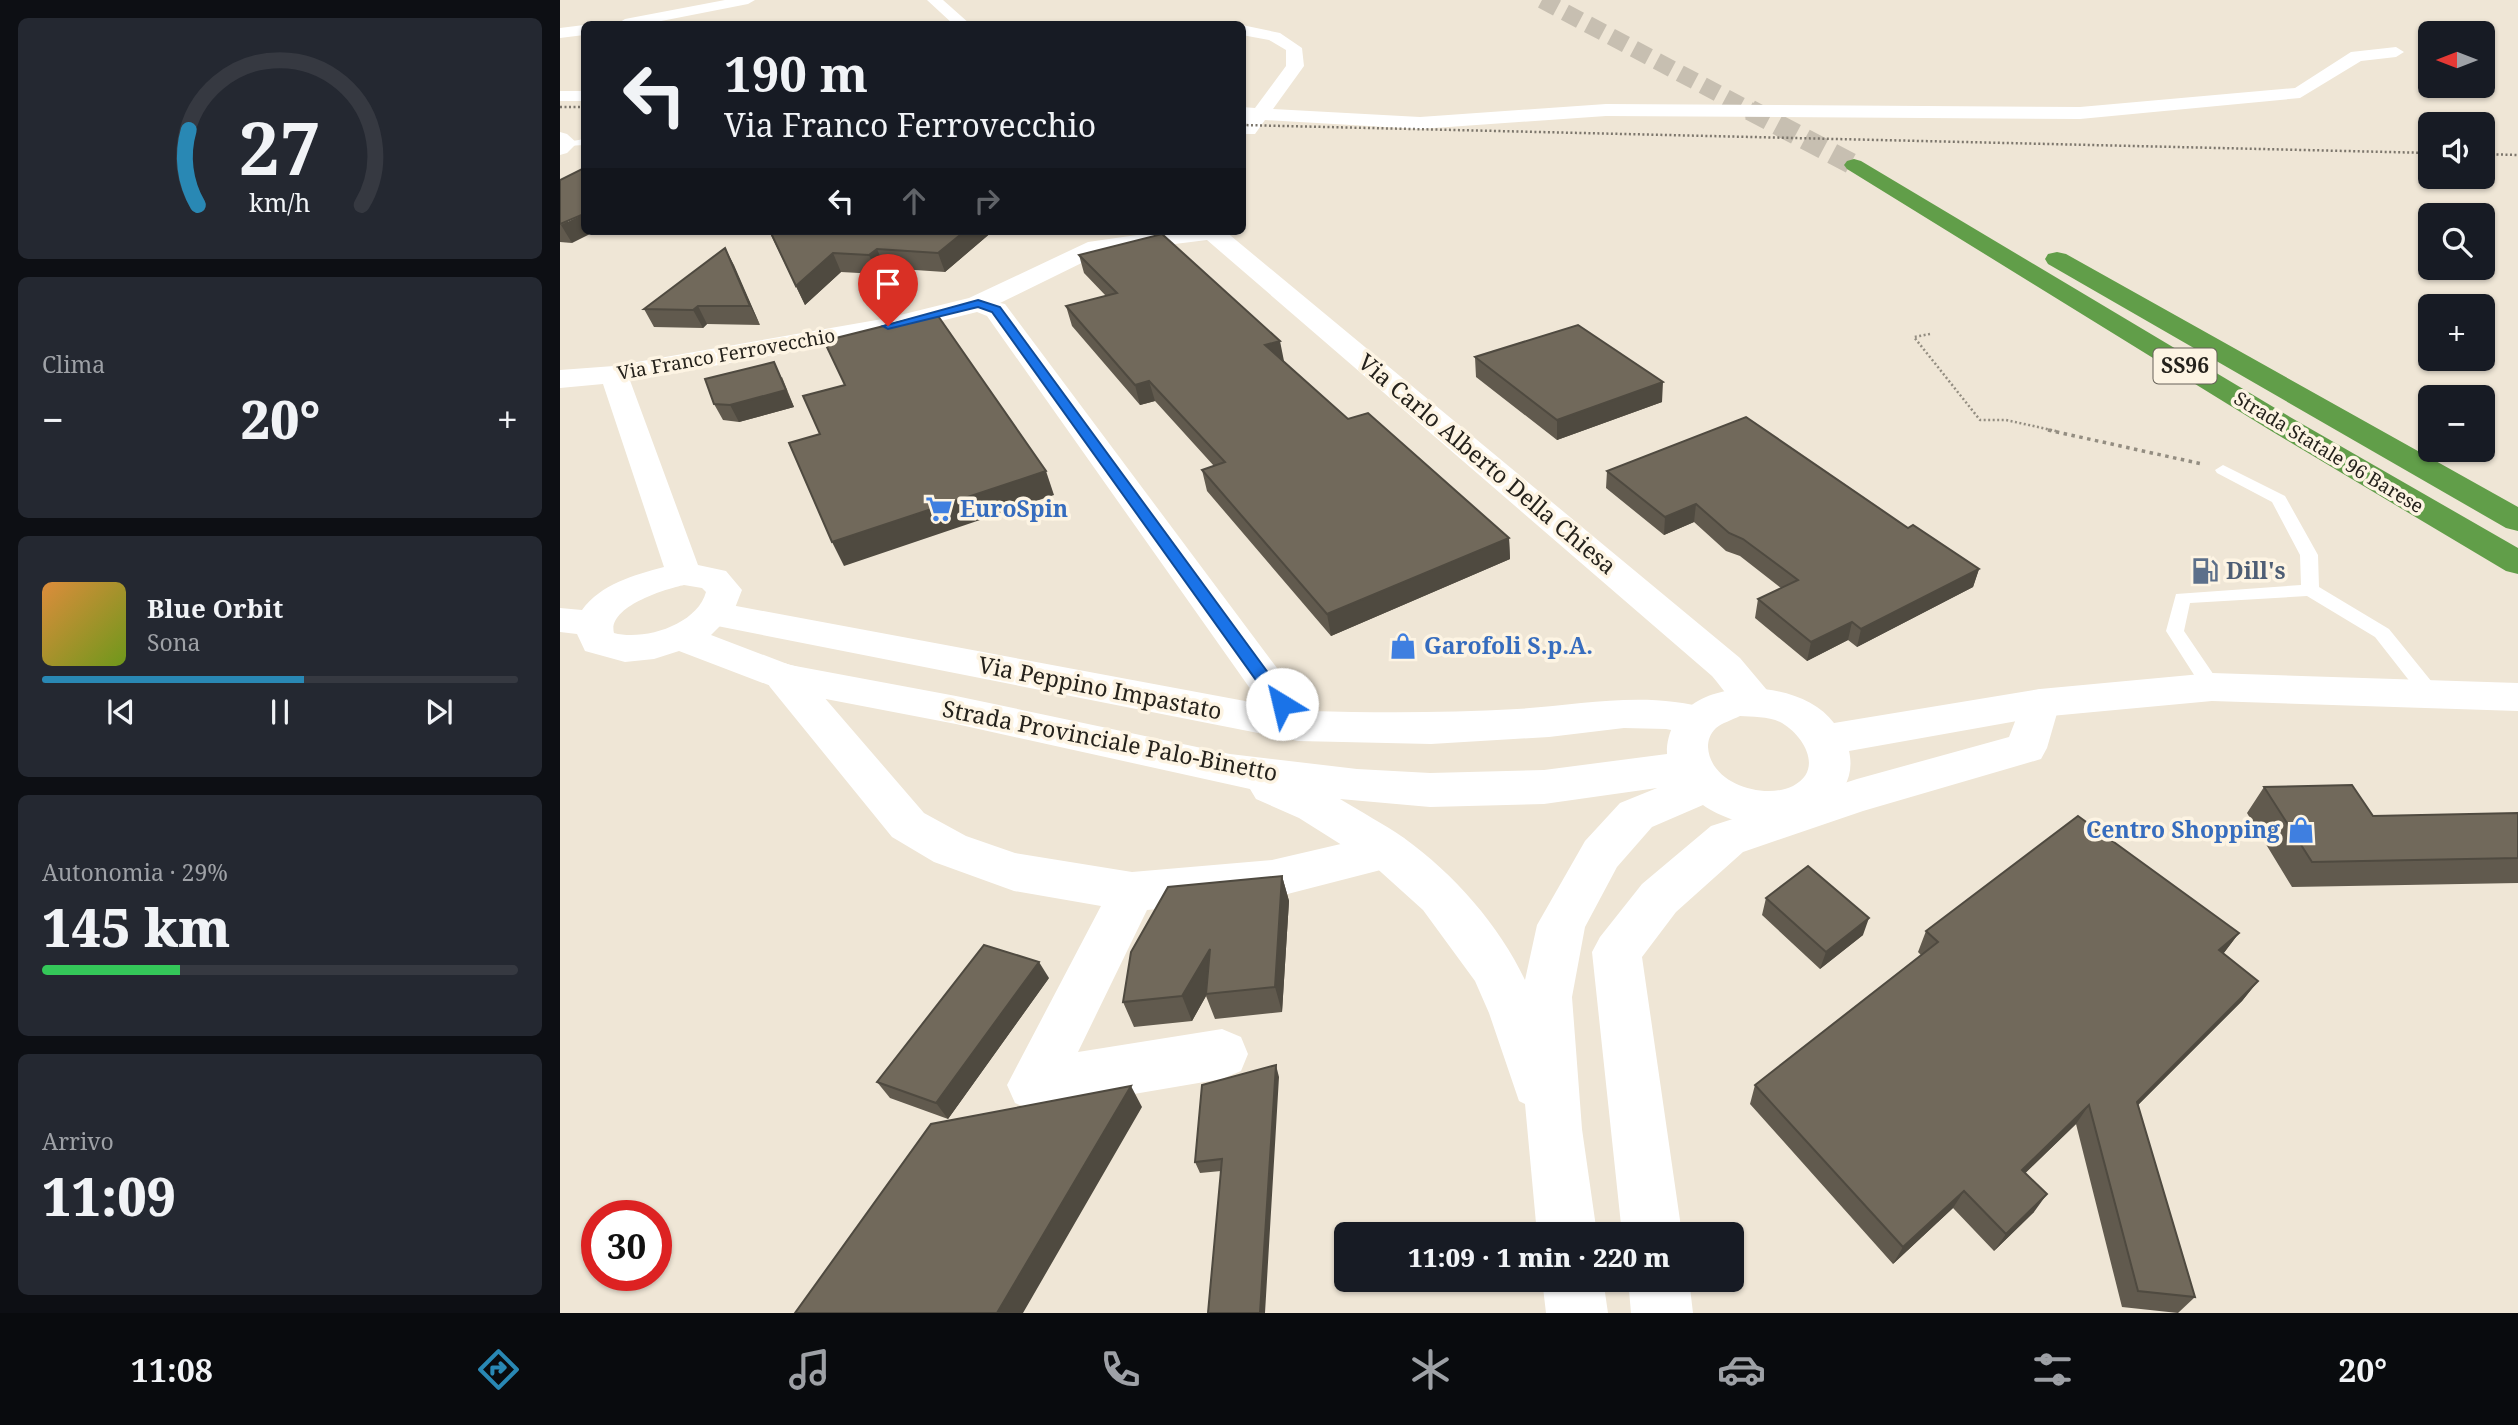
<!DOCTYPE html>
<html lang="it">
<meta charset="utf-8">
<style>
:root{--surface:#171b24;--page:#242831;--text:#f1f3f6;--muted:#9ea1a6;--line:#363941;--accent:#2988b4}
body{margin:0;font-family:"Noto Serif",serif;background:var(--page);color:var(--text);height:100vh;display:flex;flex-direction:column;font-size:26px;white-space:nowrap}
*{box-sizing:border-box;margin:0}
p{font-size:23px;color:var(--muted)}
.icon{flex:none;width:38px;height:38px;fill:none;stroke:currentColor;stroke-width:2;stroke-linecap:round;stroke-linejoin:round}
.map{position:relative;flex:1;overflow:hidden}
.panel{display:flex;flex-direction:column;gap:18px;padding:18px;background:#0d0f14;width:560px}
.panel>*{flex:none}
.banner{position:absolute;left:21px;top:21px;width:665px;height:214px;border-radius:10px;box-shadow:0 2px 5px #0004;background:#171b24;color:var(--text);overflow:hidden}
.needle{width:46px;rotate:270deg}
.controls{position:absolute;left:1858px;top:21px;display:grid;gap:14px}
.controls a{display:grid;place-items:center;width:77px;height:77px;border-radius:10px;background:var(--surface);box-shadow:0 2px 5px #0004;font-size:35px}
.speed{position:absolute;left:21px;top:1200px;display:flex;gap:14px;font-size:35px;font-weight:700;text-align:center}
.speed>*{display:grid;place-content:center;width:91px;height:91px;border-radius:50%;background:var(--surface);box-shadow:0 2px 5px #0004;line-height:1}
.speed .limit{border:10px solid #d22;background:#fff;color:#111}
.pin{position:absolute;display:grid;place-items:center;width:60px;height:60px;color:#fff;margin:-72px -30px;border-radius:50% 50% 50% 0;rotate:-45deg;box-shadow:0 0 7px #0007}
.pin .icon{rotate:45deg}
.me{position:absolute;width:77px;margin:-38px;rotate:324deg;stroke-linejoin:round;filter:drop-shadow(0 0 5px #0008)}
.turn{display:flex;align-items:center;gap:24px;height:147px;padding:0 28px;font-size:32px}
.turn .icon{width:91px;height:91px;stroke-width:2.5}
.turn b{display:block;font-size:49px;line-height:60px}
.lanes{display:flex;align-items:center;height:66px;padding:0 28px;background:#0003;justify-content:center;gap:35px;direction:ltr}
.lanes .off{opacity:.35}
.big{font-size:52px;font-weight:800;line-height:1.1}
.panel .card{flex:1;display:flex;flex-direction:column;justify-content:center;gap:10px;min-width:0;padding:0 24px;border-radius:10px;background:var(--page)}
.panel .dial{align-items:center;gap:0}
.dial svg{height:182px;overflow:visible;fill:none;stroke:var(--line);stroke-width:7;stroke-linecap:round;text-anchor:middle}
.dial text{fill:var(--text);stroke:none}
.song{display:flex;align-items:center;gap:21px}
.cover{width:84px;height:84px;border-radius:10px;background:linear-gradient(135deg,hsl(30 70% 55%),hsl(80 70% 35%))}
.played{height:7px;border-radius:4px;background:linear-gradient(90deg,var(--accent) 55%,var(--line) 55%)}
.keys{display:flex;justify-content:space-around;direction:ltr}
.heat{display:flex;justify-content:space-between;align-items:center;font-size:38px;direction:ltr}
.charge{height:10px;border-radius:5px;background:linear-gradient(90deg,#34c759 29%,var(--line) 0)}
.trip{position:absolute;left:774px;top:1222px;width:410px;height:70px;border-radius:10px;background:var(--surface);box-shadow:0 2px 5px #0004;font-weight:800;line-height:70px;text-align:center}
.dock{display:flex;height:112px;justify-content:space-around;align-items:center;background:#090b0e;color:var(--muted)}
.dock .icon{width:49px;height:49px}
.dock .on{color:var(--accent)}
.dock b{font-size:32px;color:var(--text)}
main{display:flex;flex:1;min-height:0}
.map>svg:first-child{display:block}
.lines{fill:none;stroke-linecap:round;stroke-linejoin:round}
.highway-tunnel-far1{stroke:#c7bfb1;stroke-width:17;stroke-dasharray:17 9;stroke-linecap:butt}
.highway-tunnel{stroke:#c7bfb1;stroke-width:21;stroke-dasharray:21 10;stroke-linecap:butt}
.path-far1{stroke:#938d81;stroke-width:2.5;stroke-dasharray:2 2.5;stroke-linecap:butt}
.path{stroke:#938d81;stroke-width:3.5;stroke-dasharray:3.5 4.5;stroke-linecap:butt}
.lane{fill:#fff;fill-rule:evenodd}
.street{fill:#fff;fill-rule:evenodd}
.secondary{fill:#fff;fill-rule:evenodd}
.highway{fill:#619e49;fill-rule:evenodd}
.rail{stroke:#7c766c;stroke-width:2.5;stroke-dasharray:2 2.5;stroke-linecap:butt}
.wall{fill:#615a4e}
.shaded-wall{fill:#4f4a40}
.building{fill:#71695b;stroke:#4f4a40;stroke-width:2}
.route{fill:#1a73e8;stroke:#114b97;stroke-width:2}
.labels{text-anchor:middle;stroke-width:7;stroke-linejoin:round;paint-order:stroke}
.far-street-label{font-size:19px;fill:#25221c;stroke:#fdf4e3}
.shield{fill:#fdf4e3;stroke:#666158;stroke-width:2}
.shield-label{font-size:21px;font-weight:bold;fill:#25221c}
.street-label{font-size:23px;fill:#25221c;stroke:#fdf4e3}
.shop-label{font-size:23px;font-weight:bold;fill:#366cbe;stroke:#fdf4e3;text-anchor:start}
.service-label{font-size:23px;font-weight:bold;fill:#4e5e75;stroke:#fdf4e3;text-anchor:start}
</style>
<main>
<section class="panel">
<div class="card dial"><svg viewBox="0 0 100 80">
<path d="M14 69A42 42 0 1 1 86 69"/>
<path d="M14 69A42 42 0 0 1 10 36" stroke="#2988b4"/>
<text x="50" y="56" font-size="32" font-weight="700">27</text>
<text x="50" y="72" font-size="11">km/h</text>
</svg></div>
<div class="card"><p>Clima</p>
<div class="heat"><a>−</a><b class="big">20°</b><a>+</a></div>
</div>
<div class="card">
<div class="song"><i class="cover"></i><div><b>Blue Orbit</b><p>Sona</p></div></div>
<div class="played"></div>
<div class="keys"><svg class="icon" aria-label="previous" viewBox="0 0 24 24"><path d="M18 5L8 12l10 7zM5 5v14"/></svg><svg class="icon" aria-label="pause" viewBox="0 0 24 24"><path d="M8 5v14M16 5v14"/></svg><svg class="icon" aria-label="next" viewBox="0 0 24 24"><path d="M6 5l10 7-10 7zM19 5v14"/></svg></div>
</div>
<div class="card"><p>Autonomia · 29%</p><b class="big">145 km</b><div class="charge"></div></div>
<div class="card"><p>Arrivo</p><b class="big">11:09</b></div>
</section>
<div class="map">
<svg width="1958" height="1313" viewBox="0 0 1958 1313">
<rect width="100%" height="100%" fill="#efe6d6"/>
<g class="lines">
<path class="highway-tunnel-far1" d="M 982,0 L 1193,112"/>
<path class="highway-tunnel" d="M 1190,110 L 1294,165"/>
<path class="path-far1" d="M 1370,334 L 1354,337 L 1420,420 L 1446,420 L 1496,431"/>
<path class="path" d="M 1488,430 L 1642,464"/>
<path class="lane" d="M 24,139 L 24,145 L 7,146 L 2,143 Z
M 1663,465 L 1725,496 L 1758,555 L 1759,587 L 1829,629 L 1876,687 L 1879,692 L 1876,697 L 1862,697 L 1815,637 L 1747,596 L 1630,603 L 1624,631 L 1662,687 L 1659,692 L 1645,692 L 1606,631 L 1616,594 L 1741,585 L 1740,555 L 1712,502 L 1657,473 L 1655,470 Z"/>
<path class="street" d="M 165,0 L 195,0 L 188,4 L 86,24 L 57,24 L 65,19 Z
M 367,0 L 383,0 L 410,24 L 393,24 Z
M 24,25 L 24,35 L 0,38 L 0,28 Z
M 682,25 L 720,33 L 742,48 L 744,66 L 713,109 L 860,117 L 1046,104 L 1520,107 L 1735,88 L 1791,52 L 1836,47 L 1844,52 L 1836,57 L 1801,61 L 1740,98 L 1520,119 L 1046,116 L 860,129 L 705,120 L 695,134 L 682,134 L 682,124 L 686,119 L 682,119 L 682,107 L 695,108 L 726,66 L 726,50 L 709,40 L 682,35 Z
M 0,91 L 24,91 L 24,101 L 0,101 Z
M 0,132 L 7,134 L 17,143 L 7,153 L 0,155 Z
M 605,231 L 665,231 L 1180,658 L 1217,702 L 1211,712 C 1180,721 1171,698 1152,676 L 647,240 L 542,253 L 440,303 L 445,304 L 749,711 C 819,713 887,713 957,709 C 1023,705 1087,690 1152,710 L 1158,720 L 1152,730 L 1138,735 L 1106,729 L 1064,728 L 989,737 L 871,744 L 738,741 L 142,623 L 137,614 L 142,605 L 155,602 L 701,704 L 427,316 L 417,312 L 328,334 L 54,384 L 44,381 L 40,375 L 44,369 L 54,366 L 328,318 L 409,298 L 528,242 Z
M 224,663 L 238,667 L 364,813 L 406,836 L 455,853 L 572,872 L 712,860 L 828,833 L 844,838 L 851,851 L 844,864 L 712,898 L 587,910 L 518,1052 L 662,1029 L 681,1037 L 688,1054 L 681,1071 L 662,1079 L 474,1111 L 455,1103 L 447,1085 L 541,906 L 454,891 L 374,862 L 332,837 L 210,687 L 204,677 L 210,667 Z
M 1480,689 L 1494,693 L 1500,703 L 1487,748 L 1481,759 L 1303,811 L 1183,852 L 1116,912 L 1082,957 L 1122,1234 L 1062,1234 L 1032,952 L 1040,937 L 1082,884 L 1151,826 L 1297,779 L 1449,737 L 1466,693 Z
M 1068,1279 L 1129,1279 L 1133,1313 L 1071,1313 Z"/>
<path class="secondary" d="M 54,366 L 64,369 L 68,375 L 138,565 L 166,571 L 182,590 L 173,613 L 151,635 L 230,665 L 396,696 L 670,754 L 797,769 L 870,773 L 984,770 L 1107,754 C 1106,675 1235,671 1274,723 L 1480,689 L 1652,673 L 1958,683 L 1958,711 L 1652,701 L 1480,717 L 1289,751 C 1299,794 1257,818 1221,825 C 1197,829 1162,819 1143,805 L 1092,827 L 1057,867 L 1025,927 L 1012,997 L 1022,1129 L 1037,1234 L 977,1234 L 965,1104 L 959,1101 L 929,1013 L 915,981 L 863,910 L 812,864 L 739,818 L 696,799 L 690,789 L 396,724 L 224,691 L 119,651 L 94,659 L 65,662 L 25,651 L 17,634 L 0,632 L 0,608 L 22,610 C 41,584 74,575 104,567 L 43,384 L 0,388 L 0,370 ZM 124,585 L 142,588 L 146,592 C 137,625 84,641 54,633 C 47,607 105,589 124,585 ZM 1180,716 C 1193,717 1209,716 1222,723 C 1244,736 1264,770 1233,786 C 1204,800 1150,784 1148,747 C 1148,740 1150,734 1156,728 C 1162,723 1172,720 1180,716 ZM 1097,788 L 1060,803 L 1025,841 L 977,925 L 965,980 C 939,925 894,874 844,838 C 824,824 801,812 780,799 L 870,807 L 984,804 Z
M 982,1279 L 1043,1279 L 1048,1313 L 986,1313 Z"/>
<path class="highway" d="M 1294,159 L 1301,161 L 1730,417 L 1958,548 L 1958,574 L 1946,571 L 1708,429 L 1287,169 L 1284,165 L 1287,161 Z
M 1497,252 L 1506,254 L 1958,507 L 1958,531 L 1946,528 L 1488,264 L 1485,259 L 1488,254 Z"/>
<path class="rail" d="M 0,107 L 24,107
M 682,125 L 1871,153
M 1923,154 L 1958,155"/>
</g>
<path class="wall" d="M 0,180 L 12,243 L 0,242 Z
M 209,231 L 433,231 L 385,272 L 325,268 L 317,274 L 281,272 L 245,305 Z
M 165,248 L 200,325 L 147,324 L 143,328 L 94,327 L 84,309 Z
M 519,255 L 724,361 L 723,361 L 788,419 L 949,538 L 950,559 L 771,636 L 647,491 L 642,470 L 654,466 L 595,401 L 580,405 L 512,326 L 506,306 L 546,296 L 524,273 Z
M 915,357 L 1102,402 L 997,440 L 916,377 Z
M 222,377 L 234,407 L 179,422 L 163,420 L 154,404 Z
M 1047,471 L 1348,528 L 1419,569 L 1413,587 L 1297,647 L 1288,640 L 1247,661 L 1195,618 L 1198,599 L 1221,588 L 1180,556 L 1166,551 L 1134,522 L 1104,535 L 1046,488 Z
M 1704,787 L 1813,816 L 1958,813 L 1958,883 L 1732,887 L 1687,813 Z
M 722,876 L 729,901 L 722,1012 L 655,1019 L 646,996 L 632,1021 L 574,1027 L 563,1002 Z
M 1206,898 L 1303,935 L 1260,969 L 1202,915 Z
M 1366,931 L 1679,933 L 1663,954 L 1698,981 L 1682,1001 L 1578,1105 L 1635,1297 L 1618,1313 L 1562,1307 L 1516,1124 L 1465,1173 L 1474,1212 L 1434,1251 L 1393,1208 L 1333,1264 L 1190,1104 L 1195,1085 L 1361,955 L 1358,952 Z
M 489,978 L 388,1119 L 330,1098 L 317,1082 Z
M 719,1077 L 661,1171 L 640,1173 L 635,1162 Z"/>
<path class="shaded-wall" d="M 24,214 L 24,231 L 36,231 L 12,243 L 1,225 Z
M 405,231 L 433,231 L 385,272 L 378,253 Z
M 165,248 L 174,265 L 200,325 L 190,306 Z
M 317,249 L 325,268 L 317,274 L 309,255 Z
M 273,253 L 281,272 L 245,305 L 236,286 Z
M 138,306 L 147,324 L 143,328 L 133,310 Z
M 720,341 L 724,361 L 709,365 L 705,345 Z
M 214,362 L 234,407 L 179,422 L 170,405 Z
M 589,381 L 595,401 L 580,405 L 575,385 Z
M 1103,382 L 1102,402 L 997,440 L 997,420 Z
M 486,471 L 494,495 L 284,566 L 272,542 Z
M 1136,504 L 1134,522 L 1104,535 L 1105,517 Z
M 949,538 L 950,559 L 771,636 L 767,614 Z
M 1419,569 L 1413,587 L 1297,647 L 1301,629 Z
M 1292,622 L 1288,640 L 1247,661 L 1251,642 Z
M 722,876 L 729,901 L 722,1012 L 715,987 Z
M 1309,918 L 1303,935 L 1260,969 L 1266,952 Z
M 1679,933 L 1663,954 L 1659,950 Z
M 650,949 L 646,996 L 632,1021 L 622,996 Z
M 479,962 L 489,978 L 388,1119 L 376,1103 Z
M 1698,981 L 1682,1001 L 1563,1120 L 1577,1102 Z
M 716,1065 L 719,1077 L 705,1313 L 700,1313 Z
M 571,1086 L 582,1107 L 463,1313 L 437,1313 Z
M 1529,1105 L 1516,1124 L 1450,1188 L 1462,1170 Z
M 1404,1191 L 1393,1208 L 1333,1264 L 1343,1247 Z
M 1487,1194 L 1474,1212 L 1434,1251 L 1446,1234 Z"/>
<path class="building" d="M 24,168 L 24,214 L 0,224 L 0,180 Z
M 210,231 L 405,231 L 378,253 L 317,249 L 309,255 L 273,253 L 236,286 Z
M 602,234 L 720,341 L 705,345 L 788,419 L 808,413 L 949,538 L 767,614 L 642,470 L 665,462 L 589,381 L 575,385 L 506,306 L 557,293 L 519,255 Z
M 165,248 L 190,306 L 138,306 L 133,310 L 84,309 Z
M 376,313 L 486,471 L 272,542 L 229,443 L 260,434 L 243,396 L 285,385 L 264,341 Z
M 1018,325 L 1103,382 L 997,420 L 915,357 Z
M 214,362 L 226,390 L 170,405 L 154,404 L 145,379 Z
M 1186,417 L 1348,528 L 1353,525 L 1419,569 L 1301,629 L 1292,622 L 1251,642 L 1198,599 L 1238,580 L 1183,539 L 1169,533 L 1136,504 L 1105,517 L 1047,471 Z
M 1792,785 L 1813,816 L 1958,813 L 1958,858 L 1752,862 L 1704,787 Z
M 1518,816 L 1679,933 L 1659,950 L 1698,981 L 1577,1102 L 1635,1297 L 1578,1291 L 1529,1105 L 1462,1170 L 1487,1194 L 1446,1234 L 1404,1191 L 1343,1247 L 1195,1085 L 1378,942 L 1366,931 Z
M 1248,866 L 1309,918 L 1266,952 L 1206,898 Z
M 722,876 L 715,987 L 646,994 L 650,949 L 622,996 L 563,1002 L 571,952 L 608,887 Z
M 424,945 L 479,962 L 376,1103 L 317,1082 Z
M 716,1065 L 700,1313 L 648,1313 L 662,1159 L 635,1162 L 642,1085 Z
M 571,1086 L 437,1313 L 235,1313 L 371,1124 Z"/>
<path class="route" d="M 418,300 L 440,307 L 728,700 L 730,704 L 728,708 L 716,708 L 432,312 L 418,307 L 328,329 L 323,326 Z"/>
<defs>
<symbol id="supermarket-bare" viewBox="-9 -9 18 18"><path d="M-6-5.5h2.5l.6 2H6L4.5 2H-2.5L-4.4-4H-6ZM-1.5 3.2a1.3 1.3 0 1 0 .1 0ZM3 3.2a1.3 1.3 0 1 0 .1 0Z" fill="#3f7fe0" stroke="#fdf4e3" stroke-width="2.5" paint-order="stroke"/></symbol>
<symbol id="fuel-bare" viewBox="-9 -9 18 18"><path d="M-5.5-6h7V0h2V4h1.3V-2.5L3-4.5l.8-.8L6-3V5H2.5V1h-1V6h-7ZM-4.2-4.7v3.2H.2V-4.7Z" fill="#5c6f8a" stroke="#fdf4e3" stroke-width="2.5" paint-order="stroke"/></symbol>
<symbol id="shop-bare" viewBox="-9 -9 18 18"><path d="M-5-2.5h2.3a2.7 3.5 0 0 1 5.4 0H5L5.5 6h-11ZM-1.5-2.5h3a1.5 2.3 0 0 0-3 0Z" fill="#3f7fe0" stroke="#fdf4e3" stroke-width="2.5" paint-order="stroke"/></symbol>
</defs>
<g fill-rule="evenodd">
<use href="#supermarket-bare" x="360" y="490" width="38" height="38"/>
<use href="#fuel-bare" x="1626" y="552" width="38" height="38"/>
<use href="#shop-bare" x="824" y="627" width="38" height="38"/>
<use href="#shop-bare" x="1722" y="811" width="38" height="38"/>
</g>
<g class="labels">
<g class="far-street-label">
<text transform="translate(166 354) rotate(-10)" y="7">Via Franco Ferrovecchio</text>
<text transform="translate(1769 452) rotate(31)" y="7">Strada Statale 96 Barese</text>
</g>
<rect class="shield" x="1593.5" y="348.5" width="63" height="35" rx="5"/>
<g class="shield-label">
<text x="1625" y="373">SS96</text>
</g>
<g class="street-label">
<text transform="translate(927 464) rotate(40)" y="8">Via Carlo Alberto Della Chiesa</text>
<text transform="translate(540 688) rotate(11)" y="8">Via Peppino Impastato</text>
<text transform="translate(550 741) rotate(11)" y="8">Strada Provinciale Palo-Binetto</text>
</g>
<g class="shop-label">
<text x="400" y="517">EuroSpin</text>
<text x="864" y="654">Garofoli S.p.A.</text>
<text x="1720" y="838" text-anchor="end">Centro Shopping</text>
</g>
<g class="service-label">
<text x="1666" y="579">Dill's</text>
</g>
</g>
</svg>
<div class="controls">
<a><svg class="needle" viewBox="-14 -14 28 28"><path d="M0-13l5 13h-10z" fill="#e53935"/><path d="M0 13l5-13h-10z" fill="#9ea1a6"/></svg></a>
<a><svg class="icon" aria-label="sound" viewBox="0 0 24 24"><path d="M4 9h4l5-4v14l-5-4H4zM17 9q2 3 0 6"/></svg></a>
<a><svg class="icon" aria-label="search" viewBox="0 0 24 24"><circle cx="10" cy="10" r="6"/><path d="M15 15l6 6"/></svg></a>
<a>+</a>
<a>−</a>
</div>
<div class="speed"><div class="limit">30</div></div>
<div class="pin" style="left:328px;top:326px;background:#d93025"><svg class="icon" aria-label="arrive" viewBox="0 0 24 24"><path d="M6 21V4h12l-3 4 3 4H6"/></svg></div>
<svg class="me" style="left:722px;top:704px" viewBox="-20 -20 40 40"><circle r="19" fill="#fff"/><path d="M0-13L10 11 0 6-10 11z" fill="#1a73e8"/></svg>
<div class="trip">11:09 · 1 min · 220 m</div>
<div class="banner">
<div class="turn"><svg class="icon" aria-label="left" viewBox="0 0 24 24"><path d="M17 20v-9H6M10 6l-5 5 5 5"/></svg><div><b>190 m</b>Via Franco Ferrovecchio</div></div>
<div class="lanes"><svg class="icon" aria-label="left" viewBox="0 0 24 24"><path d="M17 20v-9H6M10 6l-5 5 5 5"/></svg><svg class="icon off" aria-label="ahead" viewBox="0 0 24 24"><path d="M12 20V5M6 11l6-6 6 6"/></svg><svg class="icon off" aria-label="right" viewBox="0 0 24 24"><path d="M7 20v-9h11M14 6l5 5-5 5"/></svg></div>
</div>
</div>
</main>
<nav class="dock">
<b>11:08</b>
<svg class="icon on" aria-label="directions" viewBox="0 0 24 24"><path d="M12 3l9 9-9 9-9-9zM9 14v-3h6M13 9l2 2-2 2"/></svg>
<svg class="icon" aria-label="music" viewBox="0 0 24 24"><path d="M9 18V5l10-2v13"/><circle cx="6" cy="18" r="3"/><circle cx="16" cy="16" r="3"/></svg>
<svg class="icon" aria-label="phone" viewBox="0 0 24 24"><path d="M5 4h4l2 5-3 2q2 4 5 5l2-3 5 2v4C11 20 4 13 5 4z"/></svg>
<svg class="icon" aria-label="climate" viewBox="0 0 24 24"><path d="M12 3v18M4 7l16 10M4 17L20 7"/></svg>
<svg class="icon" aria-label="car" viewBox="0 0 24 24"><path d="M5 17H2v-5l4-1 3-4h7l3 4 3 1v5h-3M9 17h6M6 11h13"/><circle cx="7" cy="17" r="2"/><circle cx="17" cy="17" r="2"/></svg>
<svg class="icon" aria-label="filters" viewBox="0 0 24 24"><path d="M4 7h16M4 17h16"/><circle cx="9" cy="7" r="2"/><circle cx="15" cy="17" r="2"/></svg>
<b>20°</b>
</nav>
